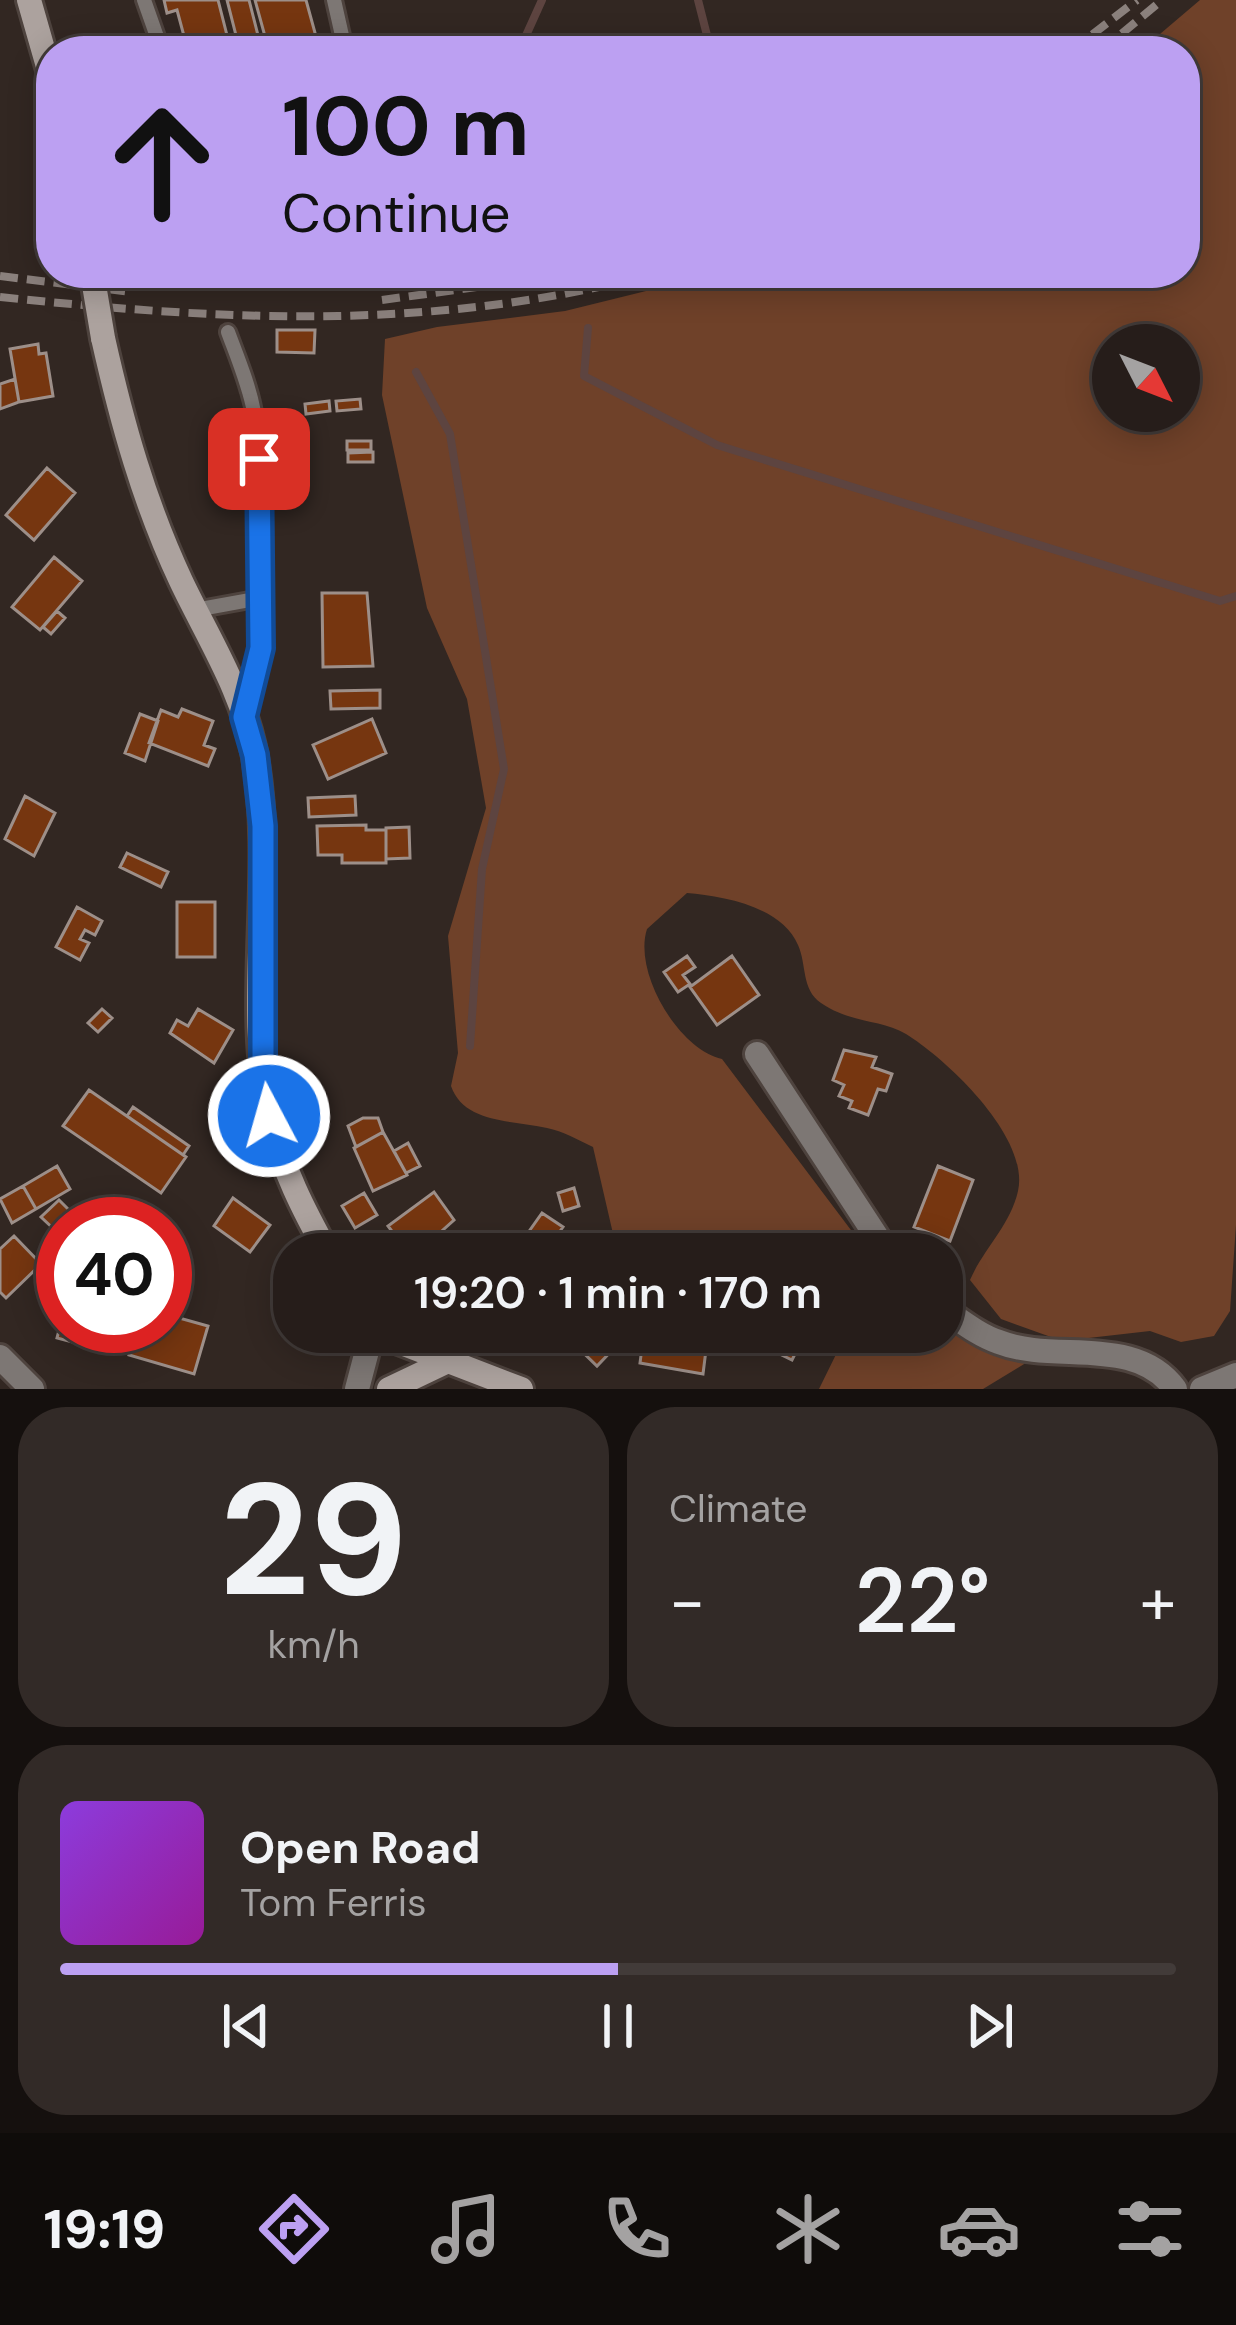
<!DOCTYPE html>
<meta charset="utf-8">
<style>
:root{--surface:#261d1a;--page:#322a27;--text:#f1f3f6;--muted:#a4a2a2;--line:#423b39;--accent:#bca0f2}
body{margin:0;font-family:"DM Sans",sans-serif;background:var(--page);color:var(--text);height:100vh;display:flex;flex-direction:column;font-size:45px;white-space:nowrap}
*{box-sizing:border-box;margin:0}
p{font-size:39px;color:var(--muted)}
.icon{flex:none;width:66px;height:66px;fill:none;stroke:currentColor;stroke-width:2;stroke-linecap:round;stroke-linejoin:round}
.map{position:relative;height:1389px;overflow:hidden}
.panel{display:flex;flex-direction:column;gap:18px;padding:18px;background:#15100e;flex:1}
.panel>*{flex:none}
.hud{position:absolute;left:36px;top:36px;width:1164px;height:252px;border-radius:48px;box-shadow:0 6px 30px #0003,0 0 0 3px var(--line);background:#bca0f2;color:#111;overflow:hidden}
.needle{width:78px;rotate:132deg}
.controls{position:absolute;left:1092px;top:324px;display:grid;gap:24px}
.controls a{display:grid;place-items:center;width:108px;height:108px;border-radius:50%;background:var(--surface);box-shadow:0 6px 30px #0003,0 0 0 3px var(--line);font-size:60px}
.speed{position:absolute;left:36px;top:1197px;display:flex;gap:24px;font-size:60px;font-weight:700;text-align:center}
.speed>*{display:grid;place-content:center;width:156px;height:156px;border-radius:50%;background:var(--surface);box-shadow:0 6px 30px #0003,0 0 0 3px var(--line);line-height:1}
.speed .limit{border:18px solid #d22;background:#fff;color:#111}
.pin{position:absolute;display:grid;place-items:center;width:102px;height:102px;color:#fff;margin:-51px;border-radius:24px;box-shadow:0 6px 18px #0006}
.me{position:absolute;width:132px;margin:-66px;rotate:354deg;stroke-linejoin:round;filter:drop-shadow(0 0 9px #0008)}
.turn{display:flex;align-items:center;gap:42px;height:252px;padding:0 48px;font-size:54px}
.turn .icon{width:156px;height:156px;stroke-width:2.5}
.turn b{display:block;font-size:84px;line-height:102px}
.big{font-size:90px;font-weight:600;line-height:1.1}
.panel .card{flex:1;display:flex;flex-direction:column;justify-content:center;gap:18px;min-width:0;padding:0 42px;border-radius:48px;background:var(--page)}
.panel .dial{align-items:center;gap:0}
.dial b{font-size:156px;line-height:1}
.song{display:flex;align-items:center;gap:36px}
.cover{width:144px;height:144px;border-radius:18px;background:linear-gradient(135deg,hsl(270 70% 55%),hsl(300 70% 35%))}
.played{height:12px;border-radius:6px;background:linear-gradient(90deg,var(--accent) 50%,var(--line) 50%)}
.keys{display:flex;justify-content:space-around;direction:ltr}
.heat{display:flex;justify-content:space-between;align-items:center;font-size:66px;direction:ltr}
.panel .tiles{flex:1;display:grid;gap:18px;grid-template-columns:1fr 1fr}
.card:last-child{grid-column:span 2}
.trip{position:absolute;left:273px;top:1233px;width:690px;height:120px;border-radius:48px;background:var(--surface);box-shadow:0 6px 30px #0003,0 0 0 3px var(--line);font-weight:600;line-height:120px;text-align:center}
.dock{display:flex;height:192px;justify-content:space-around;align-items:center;background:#0f0c0a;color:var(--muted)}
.dock .icon{width:84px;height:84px}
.dock .current{color:var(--accent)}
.dock b{font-size:54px;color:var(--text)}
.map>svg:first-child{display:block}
.green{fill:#6f4129;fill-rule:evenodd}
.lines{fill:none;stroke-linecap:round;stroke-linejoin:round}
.stream{stroke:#5d4440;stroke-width:8}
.building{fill:#763610;stroke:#9d8f89;stroke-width:3}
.lane-casing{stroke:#4e433e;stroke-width:20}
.street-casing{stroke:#4e433e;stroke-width:30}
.secondary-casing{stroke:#4e433e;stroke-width:30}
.lane{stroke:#7d7774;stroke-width:14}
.street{stroke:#7d7774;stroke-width:24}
.secondary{stroke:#aca29e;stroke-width:24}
.rail{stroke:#8b817d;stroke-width:8;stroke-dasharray:18 9;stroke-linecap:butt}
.secondary-bridge-casing{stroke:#4e433e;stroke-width:30;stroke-linecap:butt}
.secondary-bridge{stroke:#aca29e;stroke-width:24}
.route-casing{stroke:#114b97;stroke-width:30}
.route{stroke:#1a73e8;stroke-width:21}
</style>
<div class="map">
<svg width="1236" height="1389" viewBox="0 0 1236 1389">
<rect width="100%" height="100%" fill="#322722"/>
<path class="green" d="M 1200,0 L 1236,0 L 1236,1225 L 1230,1311 L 1214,1336 L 1181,1342 L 1150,1331 L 1062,1341 L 1001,1319 L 970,1280 C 984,1248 1010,1226 1018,1191 C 1030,1138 948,1060 906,1034 C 881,1019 852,1024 821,1003 C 801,989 807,965 798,945 C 782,906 722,896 687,893 L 647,929 C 633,972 678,1049 722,1059 L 869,1254 L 734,1254 L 614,1238 L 593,1147 C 578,1140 563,1131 547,1128 C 514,1120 464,1124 451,1086 L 458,1053 L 448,936 L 486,808 L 467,699 L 427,608 L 382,395 L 385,339 L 437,327 L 565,311 L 719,273 L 1185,273 L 1185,51 L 1140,51 ZM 1113,345 L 1179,345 L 1179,411 L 1113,411 Z
M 942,1327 L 997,1356 L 1029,1361 L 983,1389 L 819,1389 L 847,1332 L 942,1332 Z"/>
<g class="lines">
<path class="stream" d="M 698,0 L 711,51
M 519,51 L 542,0
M 588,328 L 584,376 L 717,445 L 1220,601 L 1236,596
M 416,372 L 450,434 L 504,769 L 482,869 L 470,1046"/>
</g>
<path class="building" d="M 164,0 L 218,0 L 231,51 L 188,51 L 177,10 L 167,13 Z
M 227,0 L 249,0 L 262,51 L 240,51 Z
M 255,0 L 306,0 L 320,51 L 269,51 Z
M 277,330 L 315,330 L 314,353 L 277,352 Z
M 38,344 L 39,354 L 46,353 L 53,396 L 19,402 L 10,349 Z
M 15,379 L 19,402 L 0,409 L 0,384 Z
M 360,399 L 361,409 L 337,411 L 336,401 Z
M 329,401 L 330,411 L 306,414 L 305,404 Z
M 347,441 L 371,441 L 371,450 L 347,450 Z
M 373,452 L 373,462 L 348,462 L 348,453 Z
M 47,468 L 75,493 L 34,540 L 6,515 Z
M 54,557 L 82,581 L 40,630 L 12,607 Z
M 322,593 L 367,593 L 373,666 L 323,667 Z
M 57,611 L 65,618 L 51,634 L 43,627 Z
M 380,690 L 380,708 L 331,709 L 330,691 Z
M 182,709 L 213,721 L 204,745 L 215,749 L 208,766 L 149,743 L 161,710 L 178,717 Z
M 140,714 L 158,721 L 145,761 L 125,753 Z
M 372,719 L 386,753 L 328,779 L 313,745 Z
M 25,796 L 55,813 L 34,856 L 5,839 Z
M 355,796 L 356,815 L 309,817 L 308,798 Z
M 366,825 L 366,830 L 386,830 L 386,863 L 342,863 L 342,855 L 318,855 L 317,826 Z
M 409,827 L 410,858 L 386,859 L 386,828 Z
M 127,853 L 168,872 L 161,887 L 120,867 Z
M 177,902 L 215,902 L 215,957 L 177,957 Z
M 77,907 L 102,921 L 95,935 L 85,930 L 80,939 L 89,943 L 80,960 L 56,947 Z
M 687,956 L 695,967 L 683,975 L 690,984 L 678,992 L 664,972 Z
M 732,956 L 759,995 L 717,1025 L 690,987 Z
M 102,1009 L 112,1018 L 98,1032 L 88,1023 Z
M 198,1009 L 233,1030 L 214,1063 L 170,1033 L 177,1020 L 188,1026 Z
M 844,1050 L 876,1057 L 872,1067 L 892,1074 L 886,1091 L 878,1089 L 868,1115 L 849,1108 L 852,1101 L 839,1096 L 844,1085 L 833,1080 Z
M 89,1090 L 186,1157 L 161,1193 L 63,1126 Z
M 133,1107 L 189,1146 L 183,1155 L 127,1116 Z
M 363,1118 L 378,1118 L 383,1132 L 356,1147 L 348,1126 Z
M 383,1132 L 407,1175 L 373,1191 L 354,1148 Z
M 408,1143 L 420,1166 L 406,1173 L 394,1151 Z
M 57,1166 L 70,1189 L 36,1209 L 23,1186 Z
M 938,1166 L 973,1180 L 950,1241 L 914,1227 Z
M 23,1186 L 36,1209 L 12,1223 L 0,1199 Z
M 574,1188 L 579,1206 L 563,1211 L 558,1193 Z
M 434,1192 L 454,1220 L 416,1254 L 409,1254 L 388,1226 Z
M 364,1193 L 377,1215 L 355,1228 L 342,1206 Z
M 233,1198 L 270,1225 L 250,1252 L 214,1226 Z
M 59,1200 L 75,1216 L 58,1233 L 41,1217 Z
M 542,1213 L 563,1227 L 558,1234 L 569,1241 L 560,1254 L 513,1254 Z
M 14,1236 L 41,1264 L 6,1298 L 0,1292 L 0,1249 Z
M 453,1236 L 464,1254 L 433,1254 Z
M 165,1314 L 208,1326 L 194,1374 L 129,1355 L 137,1326 L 165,1326 Z
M 63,1315 L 63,1326 L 112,1326 L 106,1351 L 57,1338 Z
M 553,1332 L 612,1332 L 620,1342 L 597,1366 L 565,1335 L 560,1339 Z
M 644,1332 L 708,1334 L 703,1374 L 640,1363 Z
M 753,1332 L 806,1332 L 792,1360 L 749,1339 Z"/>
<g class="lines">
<defs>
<path id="lane" d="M 144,0 L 162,51
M 334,0 L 343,40 L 338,51
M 228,332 C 238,359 249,385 254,412 C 269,485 267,641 246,711
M 195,610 L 261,598"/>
<path id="street" d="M 757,1054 L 888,1254
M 942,1308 C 960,1320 978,1335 999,1342 C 1055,1364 1135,1334 1175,1389
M 0,1357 L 32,1389
M 357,1389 L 367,1351 L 365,1332
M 1202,1389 L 1236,1375"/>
<path id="secondary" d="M 29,0 L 51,77
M 103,338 C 122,423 144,502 181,581 C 208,638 244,693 255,757 C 276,873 243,1008 271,1120 C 282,1168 304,1211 328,1254
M 373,1332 L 521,1389
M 389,1389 L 450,1360"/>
</defs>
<use href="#lane" class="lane-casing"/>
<use href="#street" class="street-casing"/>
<use href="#secondary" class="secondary-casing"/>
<use href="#lane" class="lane"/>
<use href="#street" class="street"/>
<use href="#secondary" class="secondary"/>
<path class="rail" d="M 1071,51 L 1137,0
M 1101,51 L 1162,0
M 0,276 L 131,292
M 0,297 C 231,321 431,332 659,273
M 382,300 L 580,273"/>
<defs>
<path id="secondary-bridge" d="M 92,273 L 103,338"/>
</defs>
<use href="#secondary-bridge" class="secondary-bridge-casing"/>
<use href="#secondary-bridge" class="secondary-bridge"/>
</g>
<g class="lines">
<defs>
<path id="route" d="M 259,459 L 261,648 L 244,717 L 255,755 L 263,826 L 263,1062 L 269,1116"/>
</defs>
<use href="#route" class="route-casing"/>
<use href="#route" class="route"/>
</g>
</svg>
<div class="controls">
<a><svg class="needle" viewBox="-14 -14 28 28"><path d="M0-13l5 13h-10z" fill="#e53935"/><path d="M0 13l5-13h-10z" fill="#a4a2a2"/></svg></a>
</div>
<div class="speed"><div class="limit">40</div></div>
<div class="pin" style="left:259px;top:459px;background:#d93025"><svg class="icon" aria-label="arrive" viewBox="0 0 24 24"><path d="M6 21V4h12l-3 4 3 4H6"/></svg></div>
<svg class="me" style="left:269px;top:1116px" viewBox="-20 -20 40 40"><circle r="17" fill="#1a73e8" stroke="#fff" stroke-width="3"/><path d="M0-11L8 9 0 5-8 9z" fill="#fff"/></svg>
<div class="trip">19:20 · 1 min · 170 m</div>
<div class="hud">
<div class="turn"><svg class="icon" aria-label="ahead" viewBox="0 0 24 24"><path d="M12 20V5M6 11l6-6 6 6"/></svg><div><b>100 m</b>Continue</div></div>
</div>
</div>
<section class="panel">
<div class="tiles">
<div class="card dial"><b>29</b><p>km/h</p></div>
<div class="card"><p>Climate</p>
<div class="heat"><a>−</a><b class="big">22°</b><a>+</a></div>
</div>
<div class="card">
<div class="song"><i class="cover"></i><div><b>Open Road</b><p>Tom Ferris</p></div></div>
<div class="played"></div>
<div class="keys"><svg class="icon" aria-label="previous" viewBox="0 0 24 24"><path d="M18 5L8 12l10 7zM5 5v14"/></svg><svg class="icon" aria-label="pause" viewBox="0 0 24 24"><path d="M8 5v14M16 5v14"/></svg><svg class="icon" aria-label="next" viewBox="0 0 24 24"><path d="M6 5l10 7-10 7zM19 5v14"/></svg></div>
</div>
</div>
</section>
<nav class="dock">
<b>19:19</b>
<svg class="icon current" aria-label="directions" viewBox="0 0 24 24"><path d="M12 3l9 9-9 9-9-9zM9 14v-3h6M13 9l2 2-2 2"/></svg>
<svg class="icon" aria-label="music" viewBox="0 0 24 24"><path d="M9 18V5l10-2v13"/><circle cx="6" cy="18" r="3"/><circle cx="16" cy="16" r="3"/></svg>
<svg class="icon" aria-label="phone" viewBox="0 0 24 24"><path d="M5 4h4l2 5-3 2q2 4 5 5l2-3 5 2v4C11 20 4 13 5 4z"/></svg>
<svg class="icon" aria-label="climate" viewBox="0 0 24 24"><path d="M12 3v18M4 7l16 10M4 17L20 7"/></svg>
<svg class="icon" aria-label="car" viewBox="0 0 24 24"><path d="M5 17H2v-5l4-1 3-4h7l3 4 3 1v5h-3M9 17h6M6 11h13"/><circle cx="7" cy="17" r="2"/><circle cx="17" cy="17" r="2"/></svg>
<svg class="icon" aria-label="filters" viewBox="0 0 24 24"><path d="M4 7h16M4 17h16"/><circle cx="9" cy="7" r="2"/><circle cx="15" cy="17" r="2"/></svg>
</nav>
